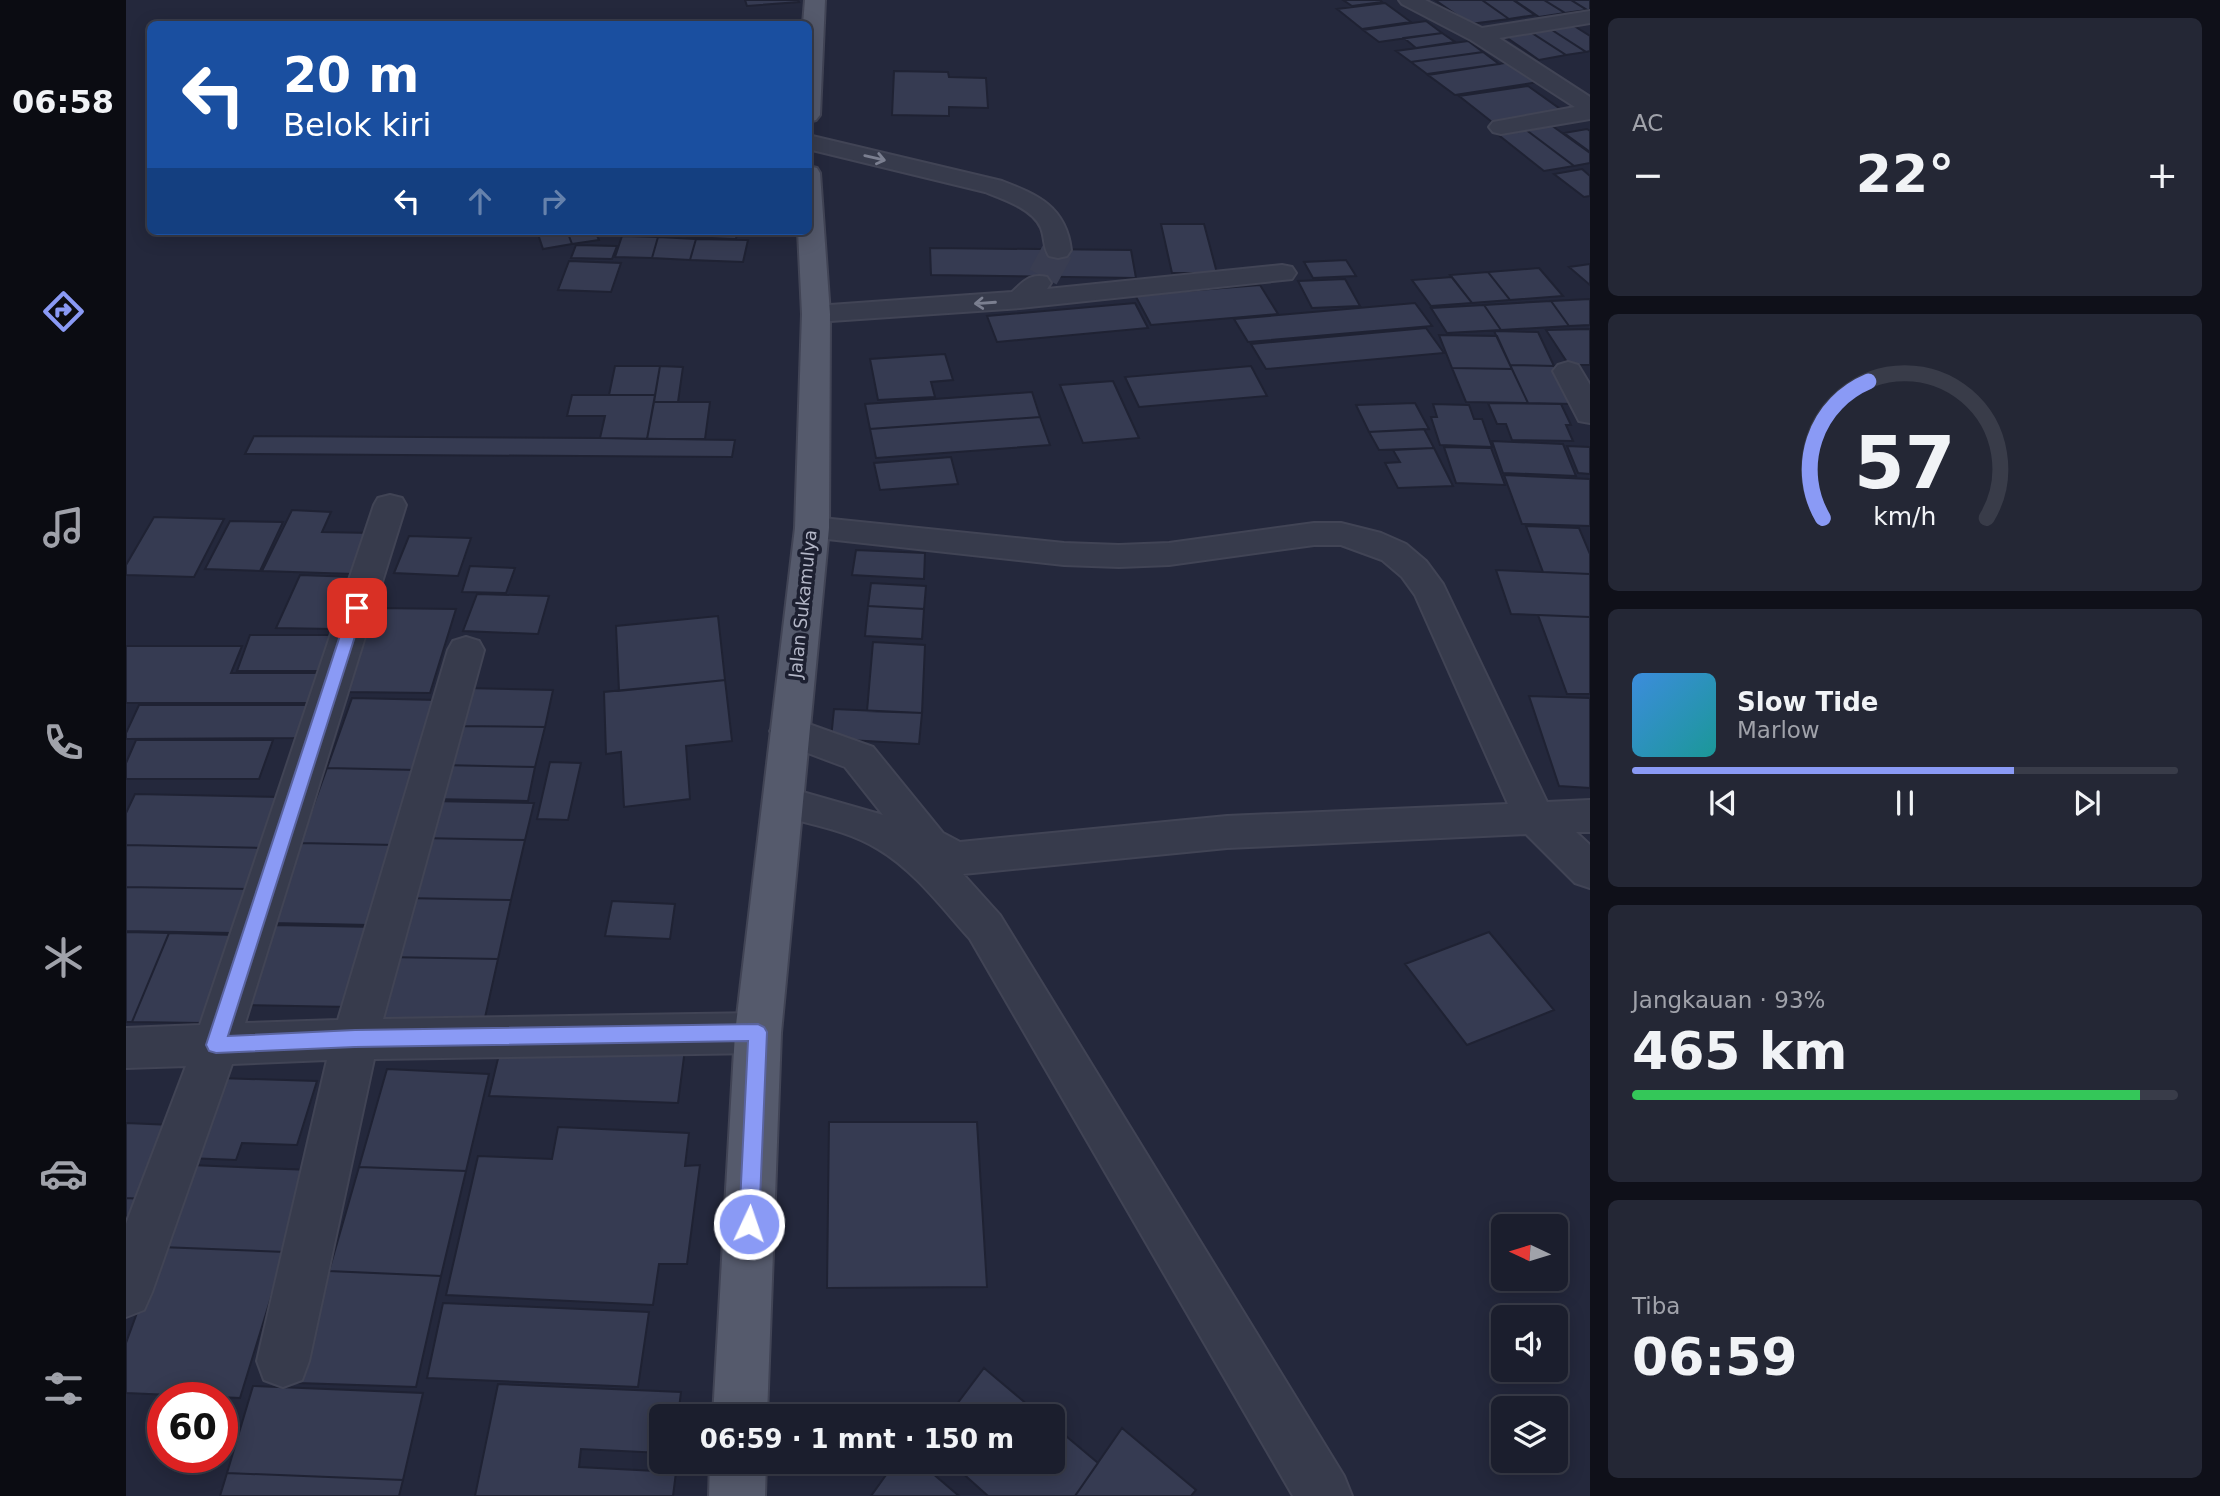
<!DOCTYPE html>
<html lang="id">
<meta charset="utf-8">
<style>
:root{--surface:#1b1e2d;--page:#242735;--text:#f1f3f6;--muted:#a0a2aa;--line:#393c49;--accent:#8a9af5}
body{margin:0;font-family:"DejaVu Sans",sans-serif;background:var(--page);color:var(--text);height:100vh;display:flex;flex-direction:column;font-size:26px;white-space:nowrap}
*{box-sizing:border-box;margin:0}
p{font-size:23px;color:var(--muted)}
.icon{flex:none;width:38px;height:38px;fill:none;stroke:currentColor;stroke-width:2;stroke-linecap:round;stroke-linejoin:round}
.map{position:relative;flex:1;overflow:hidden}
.panel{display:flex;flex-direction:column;gap:18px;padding:18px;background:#0f1019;width:630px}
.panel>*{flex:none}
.hud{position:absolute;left:21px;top:21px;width:665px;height:214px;border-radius:10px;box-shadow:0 4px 18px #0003,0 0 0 2px var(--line);background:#1a4fa0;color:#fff;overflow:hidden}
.needle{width:46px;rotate:274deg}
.buttons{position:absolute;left:1365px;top:1214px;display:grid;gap:14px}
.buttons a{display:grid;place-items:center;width:77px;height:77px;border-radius:10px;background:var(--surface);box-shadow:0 4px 18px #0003,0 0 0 2px var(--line);font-size:35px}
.speed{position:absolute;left:21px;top:1382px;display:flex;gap:14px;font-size:35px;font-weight:700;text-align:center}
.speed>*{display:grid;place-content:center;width:91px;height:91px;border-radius:50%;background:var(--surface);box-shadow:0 4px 18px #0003,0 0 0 2px var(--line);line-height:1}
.speed .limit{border:10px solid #d22;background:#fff;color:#111}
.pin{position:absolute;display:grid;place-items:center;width:60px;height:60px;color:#fff;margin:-30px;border-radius:14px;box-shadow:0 4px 10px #0006}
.me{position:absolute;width:77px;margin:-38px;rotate:3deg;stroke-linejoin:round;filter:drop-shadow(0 0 5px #0008)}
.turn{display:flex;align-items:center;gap:24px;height:147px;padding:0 21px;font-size:32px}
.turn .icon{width:91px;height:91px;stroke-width:2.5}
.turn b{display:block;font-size:49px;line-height:60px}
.lanes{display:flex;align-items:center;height:66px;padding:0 21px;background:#0003;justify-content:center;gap:35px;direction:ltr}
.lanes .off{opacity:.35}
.big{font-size:52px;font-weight:700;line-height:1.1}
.panel .widget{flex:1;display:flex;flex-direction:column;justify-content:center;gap:10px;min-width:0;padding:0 24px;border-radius:10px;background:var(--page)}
.panel .dial{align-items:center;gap:0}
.dial svg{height:182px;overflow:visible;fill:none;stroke:var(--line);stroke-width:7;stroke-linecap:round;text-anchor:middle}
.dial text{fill:var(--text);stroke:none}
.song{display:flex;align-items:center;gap:21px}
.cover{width:84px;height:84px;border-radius:10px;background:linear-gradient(135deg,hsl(210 70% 55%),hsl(180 70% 35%))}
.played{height:7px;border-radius:4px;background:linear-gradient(90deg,var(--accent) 70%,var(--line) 70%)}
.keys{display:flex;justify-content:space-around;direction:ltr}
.heat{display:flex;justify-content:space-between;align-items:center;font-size:38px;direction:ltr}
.charge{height:10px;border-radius:5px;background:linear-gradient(90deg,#34c759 93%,var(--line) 0)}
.trip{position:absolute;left:523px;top:1404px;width:416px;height:70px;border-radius:10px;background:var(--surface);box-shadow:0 4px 18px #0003,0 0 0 2px var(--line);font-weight:700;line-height:70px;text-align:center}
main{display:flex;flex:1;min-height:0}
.menu{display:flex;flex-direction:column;width:126px;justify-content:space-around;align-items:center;background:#0b0c12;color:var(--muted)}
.menu .icon{width:49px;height:49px}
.menu .active{color:var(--accent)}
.menu b{font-size:32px;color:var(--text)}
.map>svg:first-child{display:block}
.building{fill:#363b52;stroke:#1f2233;stroke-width:2}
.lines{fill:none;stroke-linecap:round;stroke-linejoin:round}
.minor-tunnel{stroke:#393d51;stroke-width:31;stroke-dasharray:31 15;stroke-linecap:butt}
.minor-casing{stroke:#414455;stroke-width:4}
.major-casing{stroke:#414455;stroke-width:4}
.minor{fill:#373b4c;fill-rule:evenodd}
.major{fill:#555a6c;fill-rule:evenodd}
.oneway{stroke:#7b7f90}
.route{fill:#8a9af5;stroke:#5a649f;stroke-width:2}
.labels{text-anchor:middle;stroke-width:7;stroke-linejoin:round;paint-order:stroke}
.street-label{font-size:18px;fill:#b3b6c7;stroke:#1d2031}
</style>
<main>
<nav class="menu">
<b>06:58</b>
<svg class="icon active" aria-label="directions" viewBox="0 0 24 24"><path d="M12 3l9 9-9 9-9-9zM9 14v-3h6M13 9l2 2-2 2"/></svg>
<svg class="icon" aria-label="music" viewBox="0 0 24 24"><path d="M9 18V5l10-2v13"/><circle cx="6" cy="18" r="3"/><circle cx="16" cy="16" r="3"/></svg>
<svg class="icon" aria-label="phone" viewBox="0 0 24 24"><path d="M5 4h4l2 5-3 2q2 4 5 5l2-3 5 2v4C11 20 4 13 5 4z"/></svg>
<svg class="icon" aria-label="climate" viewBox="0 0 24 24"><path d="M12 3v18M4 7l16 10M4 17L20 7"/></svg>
<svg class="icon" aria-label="car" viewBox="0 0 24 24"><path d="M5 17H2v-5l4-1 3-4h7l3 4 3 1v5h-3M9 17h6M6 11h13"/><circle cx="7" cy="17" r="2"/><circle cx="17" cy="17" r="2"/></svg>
<svg class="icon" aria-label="filters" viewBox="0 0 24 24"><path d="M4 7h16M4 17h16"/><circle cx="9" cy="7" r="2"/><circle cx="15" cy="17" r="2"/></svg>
</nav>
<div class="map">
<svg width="1464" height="1496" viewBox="0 0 1464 1496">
<rect width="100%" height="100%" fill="#24283c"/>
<path class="building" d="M 619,0 L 672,0 L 673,2 L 621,6 Z
M 1217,0 L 1254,0 L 1256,2 L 1226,6 Z
M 1309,0 L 1356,0 L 1383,19 L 1344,24 Z
M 1356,0 L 1387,0 L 1409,15 L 1383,19 Z
M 1388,0 L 1418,0 L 1439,13 L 1413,17 Z
M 1418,0 L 1445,0 L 1461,10 L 1439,13 Z
M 1445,0 L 1464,0 L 1464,10 L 1461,10 Z
M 1259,3 L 1285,22 L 1236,29 L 1211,9 Z
M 1300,21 L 1316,33 L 1253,42 L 1237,30 Z
M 1445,24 L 1464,36 L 1464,51 L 1460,52 L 1423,28 Z
M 1423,28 L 1460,52 L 1440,55 L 1403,31 Z
M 1403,31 L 1440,55 L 1413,60 L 1377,35 Z
M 1316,33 L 1329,42 L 1290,48 L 1278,38 Z
M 1342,41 L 1357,52 L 1285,62 L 1270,51 Z
M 1357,52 L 1373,64 L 1301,74 L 1285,62 Z
M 1385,62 L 1413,82 L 1329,95 L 1302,75 Z
M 768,71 L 822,72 L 823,77 L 860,78 L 862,108 L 823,107 L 823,116 L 766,115 Z
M 1402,86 L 1437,111 L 1366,122 L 1333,96 Z
M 1425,125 L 1464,153 L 1464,163 L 1448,166 L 1399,129 Z
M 1399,129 L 1448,166 L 1418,171 L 1370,133 Z
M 1461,129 L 1464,131 L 1464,152 L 1438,133 Z
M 1456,169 L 1464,176 L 1464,196 L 1458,197 L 1428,174 Z
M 1035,224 L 1078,224 L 1091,273 L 1046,273 Z
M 411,231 L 441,231 L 446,244 L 417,249 Z
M 441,231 L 469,231 L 473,240 L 446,244 Z
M 563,231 L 611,231 L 610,239 L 561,237 Z
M 496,236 L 532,237 L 526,258 L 489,257 Z
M 532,237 L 570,239 L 564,260 L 526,258 Z
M 570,239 L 622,240 L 617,262 L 564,260 Z
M 450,245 L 491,246 L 486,259 L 445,258 Z
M 804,248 L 1005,250 L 1010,278 L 805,275 Z
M 1220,260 L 1230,276 L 1187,278 L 1178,262 Z
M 443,261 L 495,263 L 485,292 L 432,290 Z
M 1464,264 L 1464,285 L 1443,267 Z
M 1413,268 L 1437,296 L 1384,300 L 1362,272 Z
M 1362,272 L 1384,300 L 1346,303 L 1324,275 Z
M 1326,277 L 1346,303 L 1305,306 L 1286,280 Z
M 1219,279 L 1234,306 L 1186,308 L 1172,281 Z
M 1134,285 L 1152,314 L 1025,325 L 1009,295 Z
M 1464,299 L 1464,325 L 1443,326 L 1425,301 Z
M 1425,301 L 1443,326 L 1375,330 L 1358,305 Z
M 1009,303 L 1022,328 L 871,342 L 861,316 Z
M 1289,303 L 1306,326 L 1122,342 L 1108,319 Z
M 1358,305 L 1375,330 L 1321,333 L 1305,308 Z
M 1300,328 L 1318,353 L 1140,369 L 1125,344 Z
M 1464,329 L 1464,365 L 1443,365 L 1420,330 Z
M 1368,331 L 1412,332 L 1428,366 L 1384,365 Z
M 1313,335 L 1371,336 L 1386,369 L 1326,368 Z
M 819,354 L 827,380 L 805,382 L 809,397 L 752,400 L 744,359 Z
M 1384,365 L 1428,366 L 1447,404 L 1402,403 Z
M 489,366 L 534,366 L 529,395 L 483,395 Z
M 534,366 L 557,367 L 552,402 L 528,402 Z
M 1125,366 L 1141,396 L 1013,407 L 999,377 Z
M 1326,368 L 1386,369 L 1402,403 L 1340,402 Z
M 987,381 L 1013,438 L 957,443 L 934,385 Z
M 906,392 L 914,417 L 744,429 L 739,404 Z
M 446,395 L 529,395 L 521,439 L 474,438 L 479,416 L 441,416 Z
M 528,402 L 584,402 L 579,439 L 521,439 Z
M 1289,403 L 1303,429 L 1243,432 L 1230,405 Z
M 1362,403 L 1435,404 L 1445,425 L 1440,425 L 1447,441 L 1386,440 L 1380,424 L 1371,424 Z
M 1307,404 L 1343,405 L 1348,419 L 1356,419 L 1366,447 L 1314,445 L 1305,417 L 1311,417 Z
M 914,417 L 924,445 L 750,458 L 744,429 Z
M 1298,429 L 1308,448 L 1253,450 L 1243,432 Z
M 128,436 L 474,438 L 609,440 L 606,457 L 119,454 Z
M 1366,441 L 1437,444 L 1450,476 L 1377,473 Z
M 1441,446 L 1464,447 L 1464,474 L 1452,473 Z
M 1318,447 L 1365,448 L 1379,485 L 1330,483 Z
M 1308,448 L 1327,486 L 1272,488 L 1259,463 L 1274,462 L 1267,450 Z
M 825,457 L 832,484 L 754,490 L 748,463 Z
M 1378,475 L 1464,479 L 1464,526 L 1396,524 Z
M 166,510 L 205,512 L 196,532 L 246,533 L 228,574 L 136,571 Z
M 28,517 L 98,519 L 68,577 L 0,575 L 0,565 Z
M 104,521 L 157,522 L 134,571 L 79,569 Z
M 1400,526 L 1453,528 L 1464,554 L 1464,574 L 1417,572 Z
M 283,536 L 345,538 L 332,576 L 268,573 Z
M 730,550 L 799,553 L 798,579 L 726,575 Z
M 344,566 L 389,568 L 380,593 L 336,592 Z
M 1370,570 L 1464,574 L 1464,617 L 1385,614 Z
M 174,575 L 229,577 L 207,629 L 150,628 Z
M 745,583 L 800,586 L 798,609 L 742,606 Z
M 351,594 L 423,596 L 412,634 L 337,631 Z
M 742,606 L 798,609 L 796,639 L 739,636 Z
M 250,608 L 330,609 L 304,693 L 220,692 Z
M 1412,615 L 1464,617 L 1464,694 L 1441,694 Z
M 592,616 L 599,680 L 493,691 L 490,626 Z
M 124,635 L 215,635 L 203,671 L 111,671 Z
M 747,642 L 799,645 L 796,713 L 741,711 Z
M 0,646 L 116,646 L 105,673 L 198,673 L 188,703 L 0,703 Z
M 599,680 L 606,741 L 560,746 L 564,799 L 498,807 L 495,752 L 480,754 L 478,692 Z
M 338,688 L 427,690 L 419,727 L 328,726 Z
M 1403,696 L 1464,698 L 1464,788 L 1433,786 Z
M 226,698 L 312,700 L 290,770 L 201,768 Z
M 13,705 L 189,705 L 177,738 L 0,739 L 0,733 Z
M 708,709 L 796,713 L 793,744 L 705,739 Z
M 328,726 L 419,727 L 409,767 L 316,765 Z
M 10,740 L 147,740 L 133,779 L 0,779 L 0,763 Z
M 424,762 L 455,763 L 442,820 L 411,819 Z
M 316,765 L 409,767 L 402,801 L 306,799 Z
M 201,768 L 290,770 L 268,845 L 174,843 Z
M 9,794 L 156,797 L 138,848 L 0,845 L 0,813 Z
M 304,801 L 408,803 L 399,840 L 294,838 Z
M 294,838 L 399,840 L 385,900 L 277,898 Z
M 174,843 L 268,845 L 244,925 L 145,923 Z
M 0,845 L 138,848 L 123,889 L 0,887 Z
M 0,887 L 123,889 L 106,933 L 0,931 Z
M 277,898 L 385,900 L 372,959 L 260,957 Z
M 486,901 L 549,904 L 544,939 L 479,936 Z
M 148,925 L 250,927 L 225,1007 L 119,1005 Z
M 0,932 L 43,933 L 6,1022 L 0,1022 Z
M 1363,932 L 1428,1010 L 1341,1045 L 1279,964 Z
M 43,933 L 108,935 L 75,1023 L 6,1022 Z
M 260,957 L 372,959 L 358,1022 L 242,1020 Z
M 376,1042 L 559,1049 L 552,1103 L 363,1096 Z
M 261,1069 L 363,1074 L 340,1171 L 233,1167 Z
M 92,1078 L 191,1081 L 171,1145 L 116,1143 L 110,1160 L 62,1158 Z
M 703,1122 L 851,1122 L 861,1287 L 701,1288 Z
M 0,1123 L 46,1125 L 17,1199 L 0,1198 Z
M 432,1127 L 563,1133 L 559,1166 L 574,1165 L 561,1264 L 533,1264 L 527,1305 L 320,1295 L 352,1156 L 426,1159 Z
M 65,1165 L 185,1170 L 159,1252 L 35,1247 Z
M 233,1167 L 340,1171 L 315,1276 L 203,1271 Z
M 0,1198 L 17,1199 L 0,1243 Z
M 35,1247 L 159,1252 L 114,1398 L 0,1393 L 0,1343 Z
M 203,1271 L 315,1276 L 290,1387 L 172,1383 Z
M 317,1303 L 523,1312 L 512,1387 L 301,1378 Z
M 858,1368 L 915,1416 L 822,1416 Z
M 372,1384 L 555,1392 L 552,1416 L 536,1416 L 536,1453 L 455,1449 L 453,1467 L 550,1472 L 547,1496 L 349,1496 Z
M 127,1386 L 297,1393 L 277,1480 L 101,1473 Z
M 928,1426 L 972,1463 L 949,1496 L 862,1496 L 823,1461 L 928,1461 Z
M 996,1428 L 1070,1490 L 1065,1496 L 949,1496 Z
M 770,1461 L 792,1461 L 833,1496 L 745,1496 Z
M 101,1473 L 277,1480 L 273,1496 L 94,1496 Z"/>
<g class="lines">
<path class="minor-tunnel" d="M 917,277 L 932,250"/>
<defs>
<path id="minor" d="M 1273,0 L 1299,0 L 1356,28 L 1464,11 L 1464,23 L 1373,38 L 1464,97 L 1464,119 L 1375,134 L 1367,132 L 1363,127 L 1367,122 L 1449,107 L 1345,40 L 1276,4 Z
M 682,135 L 876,181 C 912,195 940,207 945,250 L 941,256 L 932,258 L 923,256 C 917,247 919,238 915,228 C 907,209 877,199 859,192 L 682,149 Z
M 1156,265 L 1166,267 L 1170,273 L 1166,279 L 894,308 L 690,322 L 680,320 L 676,314 L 680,308 L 690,306 L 886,292 C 898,281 904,273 921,277 L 925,283 L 921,289 Z
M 1442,362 L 1452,365 L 1464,385 L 1464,423 L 1453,421 L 1427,371 L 1432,365 Z
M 264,495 L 276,498 L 280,505 L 119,1023 L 212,1020 L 322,650 L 327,641 L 340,637 L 353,641 L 358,650 L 257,1019 L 632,1013 L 648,1019 L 655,1033 L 648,1047 L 632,1053 L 248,1059 L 183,1361 L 176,1380 L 157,1387 L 138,1380 L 131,1361 L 201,1060 L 106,1064 L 26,1292 L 18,1310 L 0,1317 L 0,1224 L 60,1066 L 0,1068 L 0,1028 L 74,1025 L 248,505 L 252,498 Z
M 686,517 L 938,543 L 993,545 L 1043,543 L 1188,523 L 1215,523 L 1255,533 L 1280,544 L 1300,561 L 1317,584 L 1421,802 L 1464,800 L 1464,832 L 1450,832 L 1464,845 L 1464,888 L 1449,883 L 1400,834 L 1101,848 L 837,874 L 874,915 L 1218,1476 L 1226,1496 L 1167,1496 L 844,939 C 816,908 789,871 752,849 C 720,829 680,824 645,813 L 639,802 L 645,791 L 659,787 L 757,815 L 719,767 L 650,741 L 644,731 L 650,721 L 663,717 L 747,747 L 817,833 L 834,842 L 1101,816 L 1382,804 L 1289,595 L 1276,577 L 1256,560 L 1215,545 L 1188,545 L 1043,565 L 993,567 L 938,565 L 674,536 L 669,528 L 674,520 Z"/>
<path id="major" d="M 679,0 L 699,0 L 694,115 L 690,120 L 682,122 L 682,24 L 677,24 Z
M 682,166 L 691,168 L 694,173 L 704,314 L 703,528 L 655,1033 L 641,1416 L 587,1416 L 609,1033 L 669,528 L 676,314 L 672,231 L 682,231 Z
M 584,1461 L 640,1461 L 639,1496 L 583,1496 Z"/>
</defs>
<use href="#minor" class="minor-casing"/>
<use href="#major" class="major-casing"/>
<use href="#minor" class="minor"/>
<use href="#major" class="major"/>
</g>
<defs><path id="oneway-shaft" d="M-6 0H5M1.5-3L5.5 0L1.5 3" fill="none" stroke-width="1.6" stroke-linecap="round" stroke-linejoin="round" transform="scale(1.75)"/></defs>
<g class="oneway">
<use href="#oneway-shaft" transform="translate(749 158) rotate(13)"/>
<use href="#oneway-shaft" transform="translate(859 303) rotate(176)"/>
</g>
<path class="route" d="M 231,603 L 238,608 L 102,1036 L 229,1030 L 632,1024 L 638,1027 L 641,1032 L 633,1224 L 630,1231 L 623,1234 L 616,1231 L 613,1224 L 622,1041 L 229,1047 L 90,1053 L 83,1051 L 80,1045 L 223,608 Z"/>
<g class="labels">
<g class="street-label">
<text transform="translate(677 604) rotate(-84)" y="6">Jalan Sukamulya</text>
</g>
</g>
</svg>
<div class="buttons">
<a><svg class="needle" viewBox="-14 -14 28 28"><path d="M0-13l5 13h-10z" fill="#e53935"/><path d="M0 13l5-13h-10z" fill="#a0a2aa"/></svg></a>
<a><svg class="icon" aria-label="sound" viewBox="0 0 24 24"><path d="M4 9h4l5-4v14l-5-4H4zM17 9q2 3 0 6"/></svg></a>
<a><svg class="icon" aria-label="layers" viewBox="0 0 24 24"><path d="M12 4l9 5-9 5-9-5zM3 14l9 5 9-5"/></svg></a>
</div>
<div class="speed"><div class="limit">60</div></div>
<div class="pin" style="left:231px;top:608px;background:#d93025"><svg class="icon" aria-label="arrive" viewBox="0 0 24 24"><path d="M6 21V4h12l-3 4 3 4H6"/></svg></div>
<svg class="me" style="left:623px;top:1224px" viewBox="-20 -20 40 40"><circle r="17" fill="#8a9af5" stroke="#fff" stroke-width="3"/><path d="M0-11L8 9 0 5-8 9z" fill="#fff"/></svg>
<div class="trip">06:59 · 1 mnt · 150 m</div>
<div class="hud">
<div class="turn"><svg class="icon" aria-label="left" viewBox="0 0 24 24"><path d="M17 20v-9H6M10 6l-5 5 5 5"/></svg><div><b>20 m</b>Belok kiri</div></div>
<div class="lanes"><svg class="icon" aria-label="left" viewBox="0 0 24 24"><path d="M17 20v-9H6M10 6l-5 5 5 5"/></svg><svg class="icon off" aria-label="ahead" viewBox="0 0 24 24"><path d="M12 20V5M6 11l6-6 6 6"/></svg><svg class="icon off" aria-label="right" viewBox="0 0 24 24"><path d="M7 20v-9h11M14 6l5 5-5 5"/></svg></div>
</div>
</div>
<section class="panel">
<div class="widget"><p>AC</p>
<div class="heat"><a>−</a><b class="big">22°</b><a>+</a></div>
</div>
<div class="widget dial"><svg viewBox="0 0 100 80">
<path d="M14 69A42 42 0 1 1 86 69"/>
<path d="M14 69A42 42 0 0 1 34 9" stroke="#8a9af5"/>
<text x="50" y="56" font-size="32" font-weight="700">57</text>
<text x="50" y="72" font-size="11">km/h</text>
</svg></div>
<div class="widget">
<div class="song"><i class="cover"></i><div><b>Slow Tide</b><p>Marlow</p></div></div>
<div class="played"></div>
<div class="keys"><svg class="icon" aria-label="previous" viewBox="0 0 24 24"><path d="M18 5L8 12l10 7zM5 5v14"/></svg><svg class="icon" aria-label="pause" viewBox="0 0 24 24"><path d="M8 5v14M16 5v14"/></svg><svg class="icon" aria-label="next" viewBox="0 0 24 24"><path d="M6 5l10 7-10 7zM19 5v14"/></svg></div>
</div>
<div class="widget"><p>Jangkauan · 93%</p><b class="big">465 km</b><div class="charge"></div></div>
<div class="widget"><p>Tiba</p><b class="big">06:59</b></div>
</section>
</main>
